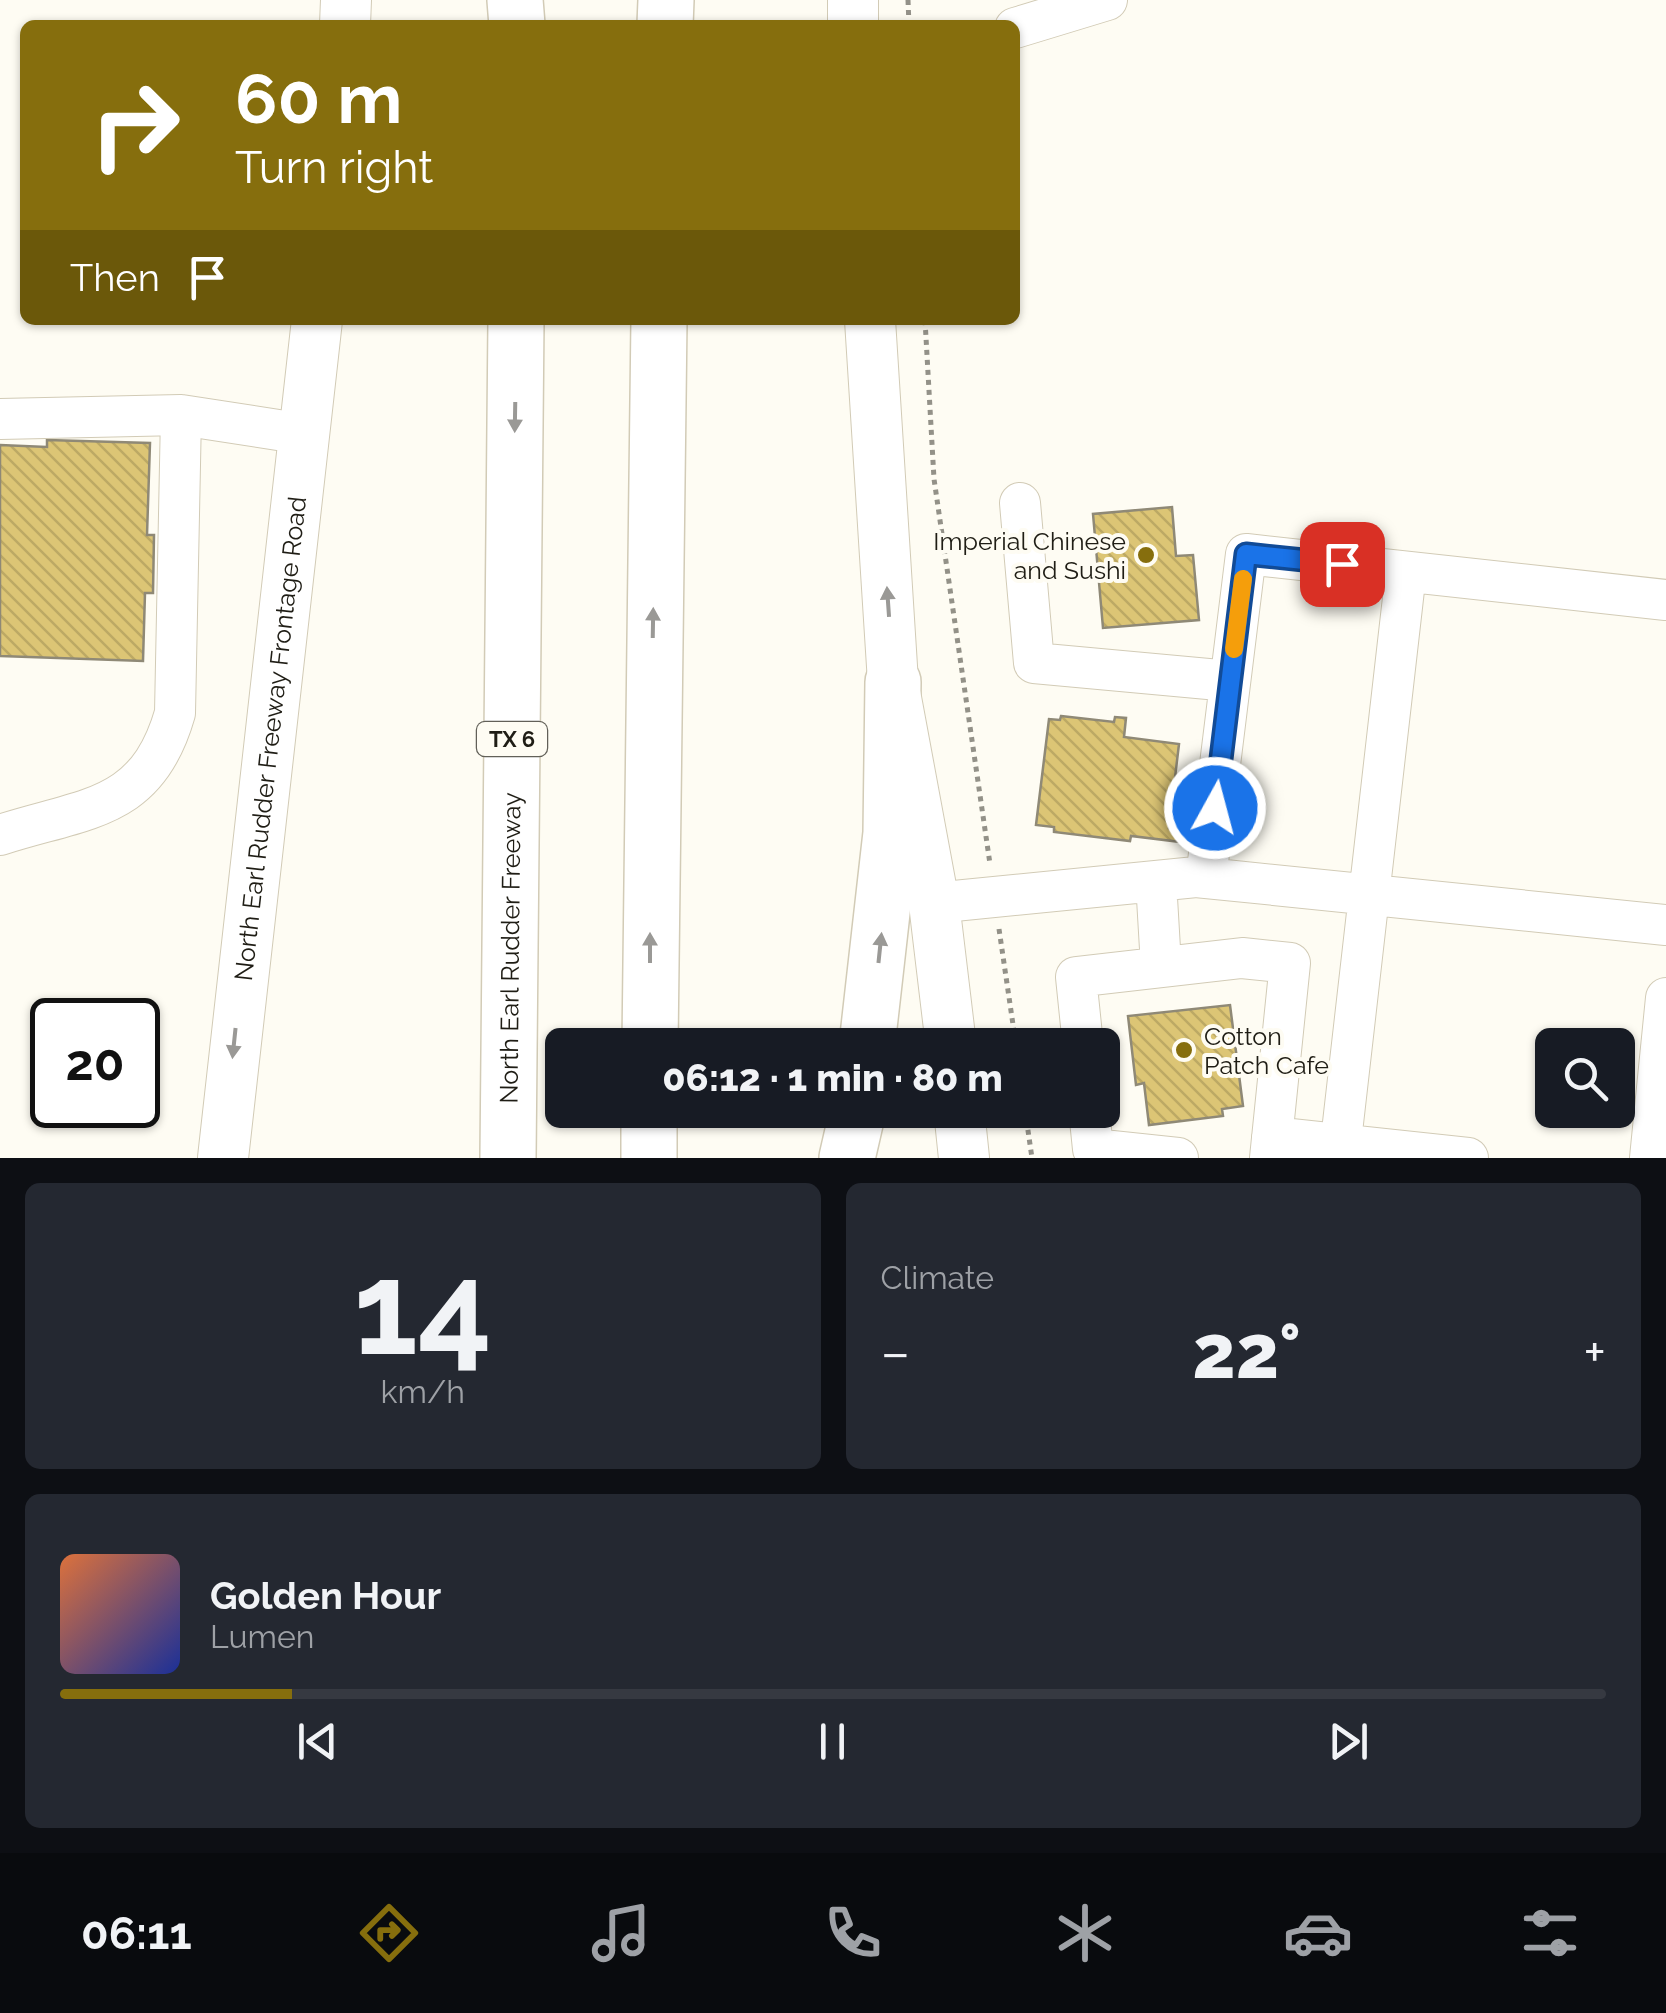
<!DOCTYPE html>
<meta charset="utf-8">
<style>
:root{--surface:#171b24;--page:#242831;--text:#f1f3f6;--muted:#9ea1a6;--line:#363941;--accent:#866e0d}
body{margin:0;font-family:Raleway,sans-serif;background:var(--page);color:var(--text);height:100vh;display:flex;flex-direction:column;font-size:38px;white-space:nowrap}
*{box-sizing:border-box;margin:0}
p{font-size:32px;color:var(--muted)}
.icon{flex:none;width:55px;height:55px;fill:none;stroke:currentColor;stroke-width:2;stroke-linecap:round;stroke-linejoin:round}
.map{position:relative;height:1158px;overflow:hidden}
.details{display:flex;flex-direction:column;gap:25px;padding:25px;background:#0d0f14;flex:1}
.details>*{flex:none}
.hud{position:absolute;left:20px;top:20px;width:1000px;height:305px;border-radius:15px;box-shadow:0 2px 8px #0004;background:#866e0d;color:#fff;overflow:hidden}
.controls{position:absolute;left:1535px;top:1028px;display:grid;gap:20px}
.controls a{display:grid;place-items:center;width:100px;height:100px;border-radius:15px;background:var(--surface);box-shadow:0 2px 8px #0004;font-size:50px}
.speed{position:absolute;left:30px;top:998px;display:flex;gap:20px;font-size:50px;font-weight:700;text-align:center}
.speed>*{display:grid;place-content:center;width:130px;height:130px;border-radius:50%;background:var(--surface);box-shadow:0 2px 8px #0004;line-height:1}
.speed .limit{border:5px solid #111;border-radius:15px;background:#fff;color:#111}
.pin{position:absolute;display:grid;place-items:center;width:85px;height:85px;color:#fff;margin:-42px;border-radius:20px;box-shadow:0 5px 15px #0006}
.me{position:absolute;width:110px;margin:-55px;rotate:7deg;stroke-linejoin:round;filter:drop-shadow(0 0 8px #0008)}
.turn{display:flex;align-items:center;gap:35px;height:210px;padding:0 50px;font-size:45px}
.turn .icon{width:130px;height:130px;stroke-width:2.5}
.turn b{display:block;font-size:70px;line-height:85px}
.then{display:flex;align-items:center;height:95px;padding:0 50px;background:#0003;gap:20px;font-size:38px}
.big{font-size:75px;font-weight:800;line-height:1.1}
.details .widget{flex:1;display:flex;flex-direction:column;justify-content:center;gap:15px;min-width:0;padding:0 35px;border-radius:15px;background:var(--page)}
.details .dial{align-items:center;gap:0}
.dial b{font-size:130px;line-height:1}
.song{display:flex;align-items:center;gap:30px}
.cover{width:120px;height:120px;border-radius:15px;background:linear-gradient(135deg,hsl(20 70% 55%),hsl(230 70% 35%))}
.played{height:10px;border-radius:5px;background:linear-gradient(90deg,var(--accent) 15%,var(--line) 15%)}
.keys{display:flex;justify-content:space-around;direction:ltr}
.heat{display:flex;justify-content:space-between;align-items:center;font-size:55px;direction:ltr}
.details .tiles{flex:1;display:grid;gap:25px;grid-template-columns:1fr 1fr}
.widget:last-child{grid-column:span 2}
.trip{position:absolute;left:545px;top:1028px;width:575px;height:100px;border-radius:15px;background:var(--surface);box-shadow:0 2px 8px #0004;font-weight:800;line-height:100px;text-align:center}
.dock{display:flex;height:160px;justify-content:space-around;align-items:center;background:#090b0e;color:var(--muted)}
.dock .icon{width:70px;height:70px}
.dock .on{color:var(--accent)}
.dock b{font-size:45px;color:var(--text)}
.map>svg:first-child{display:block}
.building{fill:url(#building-back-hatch);stroke:#8f8976;stroke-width:2.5}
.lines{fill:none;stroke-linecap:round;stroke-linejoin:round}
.minor-casing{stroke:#d2cbb6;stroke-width:42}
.major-casing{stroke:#d2cbb6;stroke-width:52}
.highway-casing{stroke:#d2cbb6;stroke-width:58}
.path{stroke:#939188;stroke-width:5;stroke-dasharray:5 5;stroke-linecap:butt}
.minor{stroke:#fff;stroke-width:40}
.major{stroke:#fff;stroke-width:50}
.highway{stroke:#fff;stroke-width:55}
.oneway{fill:#9a9996}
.route-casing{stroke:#114b97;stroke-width:25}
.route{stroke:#1a73e8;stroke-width:18}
.slow{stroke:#f59e0b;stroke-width:18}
.poi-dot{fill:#866e0d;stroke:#fefcf3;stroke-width:4}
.labels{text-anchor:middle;stroke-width:8;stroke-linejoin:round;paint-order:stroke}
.shield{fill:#fefcf3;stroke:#626058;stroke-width:2.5}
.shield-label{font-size:22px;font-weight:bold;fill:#1f1d15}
.poi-label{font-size:25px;fill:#1f1d15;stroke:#fefcf3;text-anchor:end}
.street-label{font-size:25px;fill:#1f1d15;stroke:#fefcf3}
</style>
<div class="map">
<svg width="1666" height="1158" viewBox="0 0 1666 1158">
<defs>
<pattern id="building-back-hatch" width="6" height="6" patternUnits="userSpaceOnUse" patternTransform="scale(2.5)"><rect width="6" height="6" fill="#dcc575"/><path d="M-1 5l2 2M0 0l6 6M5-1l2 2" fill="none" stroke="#bca964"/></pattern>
</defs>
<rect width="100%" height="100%" fill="#fefcf3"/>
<path class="building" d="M 47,440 L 150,443 L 147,535 L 154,535 L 153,593 L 145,593 L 143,661 L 0,656 L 0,445 L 47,447 Z
M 1172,507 L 1176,556 L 1193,555 L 1199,620 L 1103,628 L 1093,514 Z
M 1061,716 L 1114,722 L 1115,717 L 1126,718 L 1124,737 L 1179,744 L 1169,828 L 1191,830 L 1189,843 L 1131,836 L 1130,841 L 1054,832 L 1054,827 L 1036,825 L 1049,719 L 1060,720 Z
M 1230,1005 L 1243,1106 L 1222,1109 L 1223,1116 L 1149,1125 L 1144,1083 L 1136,1085 L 1128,1016 Z"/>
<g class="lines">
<defs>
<path id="minor" d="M 1015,28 L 1107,0
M 0,419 L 181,415 L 304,434
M 1020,503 L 1034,663 L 1230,681
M 0,835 C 87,807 147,811 175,713 L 181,415
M 1206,878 L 1246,554 L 1666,600
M 1156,881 L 1161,966
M 934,903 L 1196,877 L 1666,925
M 1083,1045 L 1076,977 L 1242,958 L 1290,963 L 1270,1158
M 1089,1110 L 1093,1149 L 1178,1158
M 1272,1137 L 1468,1158
M 1339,1158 L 1406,572
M 1650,1158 L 1666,998"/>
<g id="major">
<path d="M 853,0 L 853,25"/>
<path d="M 345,25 L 346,0"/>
<path d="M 870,320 L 893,682 L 934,903 L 951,1045"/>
<path d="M 959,1110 L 964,1158"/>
<path id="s1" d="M 223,1158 L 317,320"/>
</g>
<g id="highway">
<path d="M 515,0 L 517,25"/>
<path d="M 665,25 L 666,0"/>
<path d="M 650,1045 L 659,320"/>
<path d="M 867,1045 L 891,833 L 893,682"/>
<path id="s2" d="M 508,1158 L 516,320"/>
<path d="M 649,1158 L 649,1110"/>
<path d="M 847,1158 L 858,1110"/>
</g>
</defs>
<use href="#minor" class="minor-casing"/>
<use href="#major" class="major-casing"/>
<use href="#highway" class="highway-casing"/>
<path class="path" d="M 908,0 L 909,25
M 925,320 L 934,479 L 990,864
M 999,929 L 1016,1045
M 1025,1110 L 1032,1158"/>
<use href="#minor" class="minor"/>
<use href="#major" class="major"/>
<use href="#highway" class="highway"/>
</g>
<defs><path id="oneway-solid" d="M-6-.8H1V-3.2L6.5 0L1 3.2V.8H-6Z" transform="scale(2.5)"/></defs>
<g class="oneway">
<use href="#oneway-solid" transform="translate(515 417) rotate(91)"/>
<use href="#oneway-solid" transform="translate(888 602) rotate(-94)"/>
<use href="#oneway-solid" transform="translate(653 623) rotate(-89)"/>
<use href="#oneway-solid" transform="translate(650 948) rotate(-90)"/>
<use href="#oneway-solid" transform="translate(880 948) rotate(-84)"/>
<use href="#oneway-solid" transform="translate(234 1043) rotate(96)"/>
</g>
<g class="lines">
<defs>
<path id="route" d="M 1215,808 L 1246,554 L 1342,564"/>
</defs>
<use href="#route" class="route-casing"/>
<use href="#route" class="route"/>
<path class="slow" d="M 1234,649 L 1243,579"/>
</g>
<g class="poi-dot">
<circle cx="1146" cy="555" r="10"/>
<circle cx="1184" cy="1050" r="10"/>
</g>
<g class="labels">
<rect class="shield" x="477" y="722" width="70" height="34" rx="8"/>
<g class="shield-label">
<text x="512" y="747">TX 6</text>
</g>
<g class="poi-label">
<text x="1126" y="550">Imperial Chinese<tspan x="1126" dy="29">and Sushi</tspan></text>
<text x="1204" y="1045" text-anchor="start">Cotton<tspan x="1204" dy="29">Patch Cafe</tspan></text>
</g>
<g class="street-label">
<text dy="9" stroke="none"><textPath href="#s1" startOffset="422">North Earl Rudder Freeway Frontage Road</textPath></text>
<text dy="9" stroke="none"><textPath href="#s2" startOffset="210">North Earl Rudder Freeway</textPath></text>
</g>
</g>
</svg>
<div class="controls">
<a><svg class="icon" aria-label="search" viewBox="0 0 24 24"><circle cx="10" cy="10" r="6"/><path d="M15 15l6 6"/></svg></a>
</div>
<div class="speed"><div class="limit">20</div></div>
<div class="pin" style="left:1342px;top:564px;background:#d93025"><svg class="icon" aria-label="arrive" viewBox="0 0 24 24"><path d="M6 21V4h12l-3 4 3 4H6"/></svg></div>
<svg class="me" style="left:1215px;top:808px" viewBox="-20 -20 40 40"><circle r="17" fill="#1a73e8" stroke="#fff" stroke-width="3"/><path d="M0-11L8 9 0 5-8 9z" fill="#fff"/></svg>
<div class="trip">06:12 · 1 min · 80 m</div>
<div class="hud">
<div class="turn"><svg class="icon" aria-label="right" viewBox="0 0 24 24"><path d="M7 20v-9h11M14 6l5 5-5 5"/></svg><div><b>60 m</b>Turn right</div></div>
<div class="then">Then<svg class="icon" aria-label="arrive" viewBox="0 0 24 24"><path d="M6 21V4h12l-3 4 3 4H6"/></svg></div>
</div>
</div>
<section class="details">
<div class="tiles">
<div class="widget dial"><b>14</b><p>km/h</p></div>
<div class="widget"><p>Climate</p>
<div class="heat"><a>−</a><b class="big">22°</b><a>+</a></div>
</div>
<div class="widget">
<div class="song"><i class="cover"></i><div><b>Golden Hour</b><p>Lumen</p></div></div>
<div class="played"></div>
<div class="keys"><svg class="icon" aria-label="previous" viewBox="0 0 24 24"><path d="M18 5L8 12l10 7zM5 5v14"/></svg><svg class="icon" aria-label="pause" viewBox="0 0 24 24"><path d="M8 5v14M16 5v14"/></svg><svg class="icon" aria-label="next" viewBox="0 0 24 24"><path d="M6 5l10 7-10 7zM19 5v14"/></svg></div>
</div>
</div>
</section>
<nav class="dock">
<b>06:11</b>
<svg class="icon on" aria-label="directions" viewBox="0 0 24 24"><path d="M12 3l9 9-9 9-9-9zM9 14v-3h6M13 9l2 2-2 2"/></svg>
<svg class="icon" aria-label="music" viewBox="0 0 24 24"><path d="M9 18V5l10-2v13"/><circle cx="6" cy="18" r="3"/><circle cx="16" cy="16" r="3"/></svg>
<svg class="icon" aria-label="phone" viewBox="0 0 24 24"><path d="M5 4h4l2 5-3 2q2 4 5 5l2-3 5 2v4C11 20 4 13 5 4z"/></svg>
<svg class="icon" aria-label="climate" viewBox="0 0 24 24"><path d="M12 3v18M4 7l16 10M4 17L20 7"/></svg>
<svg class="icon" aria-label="car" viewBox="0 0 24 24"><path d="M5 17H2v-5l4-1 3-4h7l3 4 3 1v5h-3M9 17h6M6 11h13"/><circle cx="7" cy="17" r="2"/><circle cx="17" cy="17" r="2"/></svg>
<svg class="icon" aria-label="filters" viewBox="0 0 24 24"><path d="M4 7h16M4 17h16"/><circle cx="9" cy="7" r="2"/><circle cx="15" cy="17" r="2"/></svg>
</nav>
